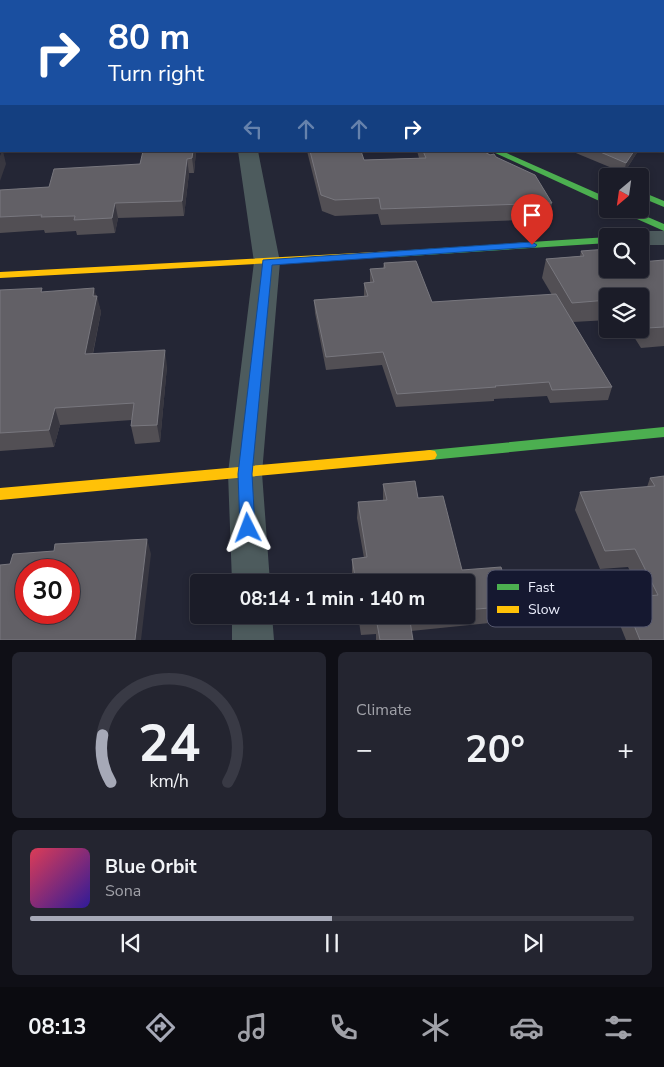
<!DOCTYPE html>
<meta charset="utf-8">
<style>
:root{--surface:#1b1c28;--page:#242530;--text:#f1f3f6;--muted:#a0a1a8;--line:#393a45;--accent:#a6a9b7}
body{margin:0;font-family:"Nunito Sans",sans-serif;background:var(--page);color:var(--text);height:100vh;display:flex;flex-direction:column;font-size:19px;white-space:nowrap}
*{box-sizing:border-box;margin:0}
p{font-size:16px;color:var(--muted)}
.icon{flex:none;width:28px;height:28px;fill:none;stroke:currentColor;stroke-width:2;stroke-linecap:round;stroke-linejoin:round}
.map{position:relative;height:640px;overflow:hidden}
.details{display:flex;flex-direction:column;gap:12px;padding:12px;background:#0f0f16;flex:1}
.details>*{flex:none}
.hud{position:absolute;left:0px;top:0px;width:665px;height:152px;box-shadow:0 2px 8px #0003,0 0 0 1px var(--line);background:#1a4fa0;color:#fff;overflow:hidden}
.needle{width:32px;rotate:209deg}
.controls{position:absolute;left:599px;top:168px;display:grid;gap:10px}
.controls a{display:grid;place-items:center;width:50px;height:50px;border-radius:5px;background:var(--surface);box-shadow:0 2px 8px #0003,0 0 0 1px var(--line);font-size:25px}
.speed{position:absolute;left:15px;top:559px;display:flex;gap:10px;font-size:25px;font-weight:700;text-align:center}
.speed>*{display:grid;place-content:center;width:65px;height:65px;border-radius:50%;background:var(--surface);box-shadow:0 2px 8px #0003,0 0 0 1px var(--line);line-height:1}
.speed .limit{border:8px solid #d22;background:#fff;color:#111}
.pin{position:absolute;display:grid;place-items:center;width:42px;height:42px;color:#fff;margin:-51px -21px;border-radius:50% 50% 50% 0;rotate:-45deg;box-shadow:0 0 5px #0007}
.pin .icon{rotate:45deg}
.me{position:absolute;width:55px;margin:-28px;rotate:357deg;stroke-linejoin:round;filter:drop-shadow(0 0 4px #0008)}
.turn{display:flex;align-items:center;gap:18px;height:105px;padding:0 25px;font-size:22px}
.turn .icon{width:65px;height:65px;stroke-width:2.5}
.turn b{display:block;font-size:35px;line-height:42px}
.lanes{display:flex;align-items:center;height:48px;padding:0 25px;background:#0003;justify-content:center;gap:25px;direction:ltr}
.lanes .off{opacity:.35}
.big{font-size:38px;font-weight:700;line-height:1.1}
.details .card{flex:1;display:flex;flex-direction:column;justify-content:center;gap:8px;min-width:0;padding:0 18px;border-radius:8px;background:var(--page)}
.details .dial{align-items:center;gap:0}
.dial svg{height:130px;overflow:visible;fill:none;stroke:var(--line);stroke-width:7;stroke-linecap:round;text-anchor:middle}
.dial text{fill:var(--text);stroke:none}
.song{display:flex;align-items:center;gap:15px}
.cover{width:60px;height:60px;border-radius:8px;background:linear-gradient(135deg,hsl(350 70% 55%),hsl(250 70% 35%))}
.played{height:5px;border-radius:2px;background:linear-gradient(90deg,var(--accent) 50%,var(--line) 50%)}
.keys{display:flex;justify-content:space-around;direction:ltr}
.heat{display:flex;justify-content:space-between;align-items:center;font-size:28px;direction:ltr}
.details .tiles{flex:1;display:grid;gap:12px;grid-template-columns:1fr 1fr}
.card:last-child{grid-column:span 2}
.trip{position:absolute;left:190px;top:574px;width:285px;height:50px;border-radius:5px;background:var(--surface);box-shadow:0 2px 8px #0003,0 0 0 1px var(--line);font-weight:700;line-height:50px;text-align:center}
.tab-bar{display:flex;height:80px;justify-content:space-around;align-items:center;background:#0b0b10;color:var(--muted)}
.tab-bar .icon{width:35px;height:35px}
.tab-bar .selected{color:var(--accent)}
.tab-bar b{font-size:22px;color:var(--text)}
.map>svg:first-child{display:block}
.green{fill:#21402b}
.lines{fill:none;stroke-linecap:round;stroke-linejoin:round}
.street{fill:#4d5b5d;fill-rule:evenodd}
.fast{fill:#4caf50;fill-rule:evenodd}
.slow{fill:#ffc107;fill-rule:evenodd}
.wall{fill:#524f54}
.shaded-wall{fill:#383740}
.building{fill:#626066;stroke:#78777e;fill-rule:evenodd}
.route{fill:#1a73e8;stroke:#114b97}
.key{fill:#151830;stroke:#56586e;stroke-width:1}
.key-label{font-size:14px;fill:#eceffd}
</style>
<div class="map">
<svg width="664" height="640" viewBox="0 0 664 640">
<rect width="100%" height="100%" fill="#242635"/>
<path class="green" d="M 0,0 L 310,0 L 311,1 L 1,1 L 0,117 Z"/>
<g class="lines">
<path class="street" d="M 326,0 L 340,0 L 341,1 L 327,1 Z
M 238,151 L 258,151 L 280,262 L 262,473 L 270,582 L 232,582 L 228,473 L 254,262 Z
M 640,231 L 664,231 L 664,245 L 640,245 L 640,236 L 629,236 L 632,233 Z
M 232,615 L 272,615 L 274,640 L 232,640 Z"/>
<path class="fast" d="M 0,139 L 1,139 L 1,143 L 0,143 Z
M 491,151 L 502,151 L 608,198 L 608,205 Z
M 640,191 L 664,201 L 664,207 L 640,197 Z
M 618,209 L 629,209 L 664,224 L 664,231 L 619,211 Z
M 608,237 L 608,243 L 395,257 L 390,254 L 395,251 Z
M 664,427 L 664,437 L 430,460 L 425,459 L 423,455 L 425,451 L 430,450 Z"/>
<path class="slow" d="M 395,251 L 399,252 L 400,254 L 399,256 L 0,278 L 0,272 Z
M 430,450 L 435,451 L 437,455 L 435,459 L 430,460 L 0,500 L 0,488 Z"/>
</g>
<path class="wall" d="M 143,151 L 196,151 L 194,173 L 189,173 L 184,216 L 118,218 L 115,233 L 77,235 L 76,231 L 45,233 L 44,230 L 0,233 L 0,190 L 49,187 L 140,164 Z
M 307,151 L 364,160 L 419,158 L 417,151 L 483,151 L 496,157 L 552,203 L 549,219 L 381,225 L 378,214 L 335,216 L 322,211 Z
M 571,151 L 638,151 L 624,173 Z
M 581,251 L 608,269 L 664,260 L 664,346 L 641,348 L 629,329 L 640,329 L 640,296 L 608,296 L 608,320 L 573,322 L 612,387 L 608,400 L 550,403 L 547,396 L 494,399 L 494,401 L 396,407 L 382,365 L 326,370 L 315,313 L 314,300 L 364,296 L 364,283 L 370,282 L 370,269 L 383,268 L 384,263 L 432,302 L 552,295 L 542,278 L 546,259 L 580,256 Z
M 0,290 L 96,296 L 101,312 L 93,354 L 167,366 L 160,442 L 135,444 L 131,426 L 132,420 L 60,425 L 54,447 L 0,451 Z
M 664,476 L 664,640 L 626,640 L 616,615 L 623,598 L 643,596 L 628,567 L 600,569 L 575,510 L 580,492 L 647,487 L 650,478 Z
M 383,484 L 418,498 L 462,570 L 512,606 L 509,621 L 411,631 L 413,640 L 376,640 L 376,634 L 361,635 L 358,615 L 466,615 L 466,582 L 353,582 L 352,575 L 352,559 L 364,558 L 357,518 L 358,502 L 383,501 Z"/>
<path class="shaded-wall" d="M 119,0 L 151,0 L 147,1 L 119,1 Z
M 1,42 L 1,61 L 0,61 L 0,43 Z
M 2,151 L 3,151 L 6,164 L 0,181 L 0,156 Z
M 193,151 L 196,151 L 194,173 L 192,158 Z
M 634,151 L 638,151 L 624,173 L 626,163 Z
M 187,159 L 189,173 L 184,216 L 182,201 Z
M 115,203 L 118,218 L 115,233 L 112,218 Z
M 94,288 L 97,299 L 97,296 L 101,312 L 89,371 L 85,354 Z
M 165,350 L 167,366 L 160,442 L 157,425 Z
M 55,408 L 60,425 L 54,447 L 49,430 Z
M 147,539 L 151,554 L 141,640 L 135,640 Z"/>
<path class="building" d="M 64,0 L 119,0 L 119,1 L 59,1 Z
M 381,0 L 664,0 L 664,98 L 664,1 L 382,1 Z
M 0,17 L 1,17 L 1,42 L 0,43 Z
M 143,151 L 193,151 L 192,158 L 187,159 L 182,201 L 115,203 L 112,218 L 74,220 L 75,216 L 41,217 L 42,215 L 0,217 L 0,190 L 49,187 L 54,169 L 140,164 Z
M 310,151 L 361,151 L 364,160 L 426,158 L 423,151 L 483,151 L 490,155 L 494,154 L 496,157 L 535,175 L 552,203 L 381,209 L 379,198 L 335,200 L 321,195 Z
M 598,151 L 634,151 L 626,163 Z
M 608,249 L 608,269 L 640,269 L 640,262 L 664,260 L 664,327 L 647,328 L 640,317 L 640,296 L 608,296 L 608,300 L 572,303 L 546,259 L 584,256 L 581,251 Z
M 416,261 L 432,302 L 556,294 L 612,387 L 552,390 L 549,382 L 495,386 L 496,387 L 397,394 L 383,352 L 326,357 L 314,300 L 368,296 L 364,283 L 374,282 L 370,269 L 385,268 L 384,263 Z
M 42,288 L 41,292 L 94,288 L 93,296 L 97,296 L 85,354 L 165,350 L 157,425 L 131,426 L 134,403 L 55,408 L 49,430 L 0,433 L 0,290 Z
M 664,476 L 664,640 L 640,640 L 623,598 L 658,595 L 635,549 L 605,551 L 580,492 L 655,486 L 650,478 Z
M 415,481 L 418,498 L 443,496 L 462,570 L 501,567 L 512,606 L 466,610 L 466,582 L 356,582 L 352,559 L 367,557 L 358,502 L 387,500 L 383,484 Z
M 147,539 L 135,640 L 0,640 L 0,565 L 10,564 L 13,554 L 54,551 L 55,544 ZM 26,570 L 69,570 L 69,612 L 26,612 Z
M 361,615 L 412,615 L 409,615 L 413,640 L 380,640 L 376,618 L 361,619 Z"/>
<path class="route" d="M 532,242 L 537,245 L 535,247 L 272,265 L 252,474 L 255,528 L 253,532 L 248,534 L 242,532 L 240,528 L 238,474 L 263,260 Z"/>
<rect x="487" y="570" width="165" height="57" rx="8" class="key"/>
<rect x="497" y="584" width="22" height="6" fill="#4caf50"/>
<rect x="497" y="606" width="22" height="7" fill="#ffc107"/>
<g class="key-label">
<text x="528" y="592">Fast</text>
<text x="528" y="614">Slow</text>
</g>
</svg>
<div class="controls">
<a><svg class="needle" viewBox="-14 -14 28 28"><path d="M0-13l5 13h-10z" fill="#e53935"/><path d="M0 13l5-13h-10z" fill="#a0a1a8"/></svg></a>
<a><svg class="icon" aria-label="search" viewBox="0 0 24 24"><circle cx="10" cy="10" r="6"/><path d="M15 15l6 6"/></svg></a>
<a><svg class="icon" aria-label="layers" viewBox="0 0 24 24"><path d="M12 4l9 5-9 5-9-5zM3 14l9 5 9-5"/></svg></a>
</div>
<div class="speed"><div class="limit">30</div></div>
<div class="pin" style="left:532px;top:245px;background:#d93025"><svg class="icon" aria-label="arrive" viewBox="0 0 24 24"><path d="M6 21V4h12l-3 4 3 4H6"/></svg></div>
<svg class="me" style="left:248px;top:528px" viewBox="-20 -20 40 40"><path d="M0-17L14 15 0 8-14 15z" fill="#1a73e8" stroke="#fff" stroke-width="4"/></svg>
<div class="trip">08:14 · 1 min · 140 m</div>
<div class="hud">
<div class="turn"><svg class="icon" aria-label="right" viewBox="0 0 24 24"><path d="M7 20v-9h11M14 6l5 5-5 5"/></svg><div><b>80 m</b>Turn right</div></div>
<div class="lanes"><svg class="icon off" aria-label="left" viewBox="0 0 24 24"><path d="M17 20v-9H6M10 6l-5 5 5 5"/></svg><svg class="icon off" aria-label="ahead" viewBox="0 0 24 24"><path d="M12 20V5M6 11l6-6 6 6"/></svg><svg class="icon off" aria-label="ahead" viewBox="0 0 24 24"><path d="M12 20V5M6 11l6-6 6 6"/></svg><svg class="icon" aria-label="right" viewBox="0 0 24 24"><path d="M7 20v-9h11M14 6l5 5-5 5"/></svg></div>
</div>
</div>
<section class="details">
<div class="tiles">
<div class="card dial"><svg viewBox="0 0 100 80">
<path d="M14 69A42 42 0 1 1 86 69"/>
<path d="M14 69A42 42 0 0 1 9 40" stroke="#a6a9b7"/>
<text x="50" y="56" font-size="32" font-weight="700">24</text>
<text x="50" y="72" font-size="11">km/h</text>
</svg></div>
<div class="card"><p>Climate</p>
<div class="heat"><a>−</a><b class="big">20°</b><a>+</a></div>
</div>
<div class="card">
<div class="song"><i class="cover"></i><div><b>Blue Orbit</b><p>Sona</p></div></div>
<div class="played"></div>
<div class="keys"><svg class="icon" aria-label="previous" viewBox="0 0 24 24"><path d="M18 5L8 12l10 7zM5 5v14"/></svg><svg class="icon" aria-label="pause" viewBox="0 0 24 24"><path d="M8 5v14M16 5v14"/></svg><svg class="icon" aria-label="next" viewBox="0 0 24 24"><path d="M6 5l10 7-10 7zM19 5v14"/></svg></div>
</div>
</div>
</section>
<nav class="tab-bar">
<b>08:13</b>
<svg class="icon selected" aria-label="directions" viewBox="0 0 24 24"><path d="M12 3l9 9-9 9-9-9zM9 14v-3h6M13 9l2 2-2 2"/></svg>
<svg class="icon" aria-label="music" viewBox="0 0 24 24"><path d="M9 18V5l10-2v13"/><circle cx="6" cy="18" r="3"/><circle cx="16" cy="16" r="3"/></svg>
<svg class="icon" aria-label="phone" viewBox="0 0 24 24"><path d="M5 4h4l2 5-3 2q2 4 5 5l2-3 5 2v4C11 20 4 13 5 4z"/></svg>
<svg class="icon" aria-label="climate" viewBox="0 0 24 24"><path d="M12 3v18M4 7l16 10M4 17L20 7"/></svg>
<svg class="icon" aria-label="car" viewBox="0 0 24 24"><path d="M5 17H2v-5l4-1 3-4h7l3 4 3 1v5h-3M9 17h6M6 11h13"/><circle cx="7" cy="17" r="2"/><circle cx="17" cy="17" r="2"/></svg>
<svg class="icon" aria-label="filters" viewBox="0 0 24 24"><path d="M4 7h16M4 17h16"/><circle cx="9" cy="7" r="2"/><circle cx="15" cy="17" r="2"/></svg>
</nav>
